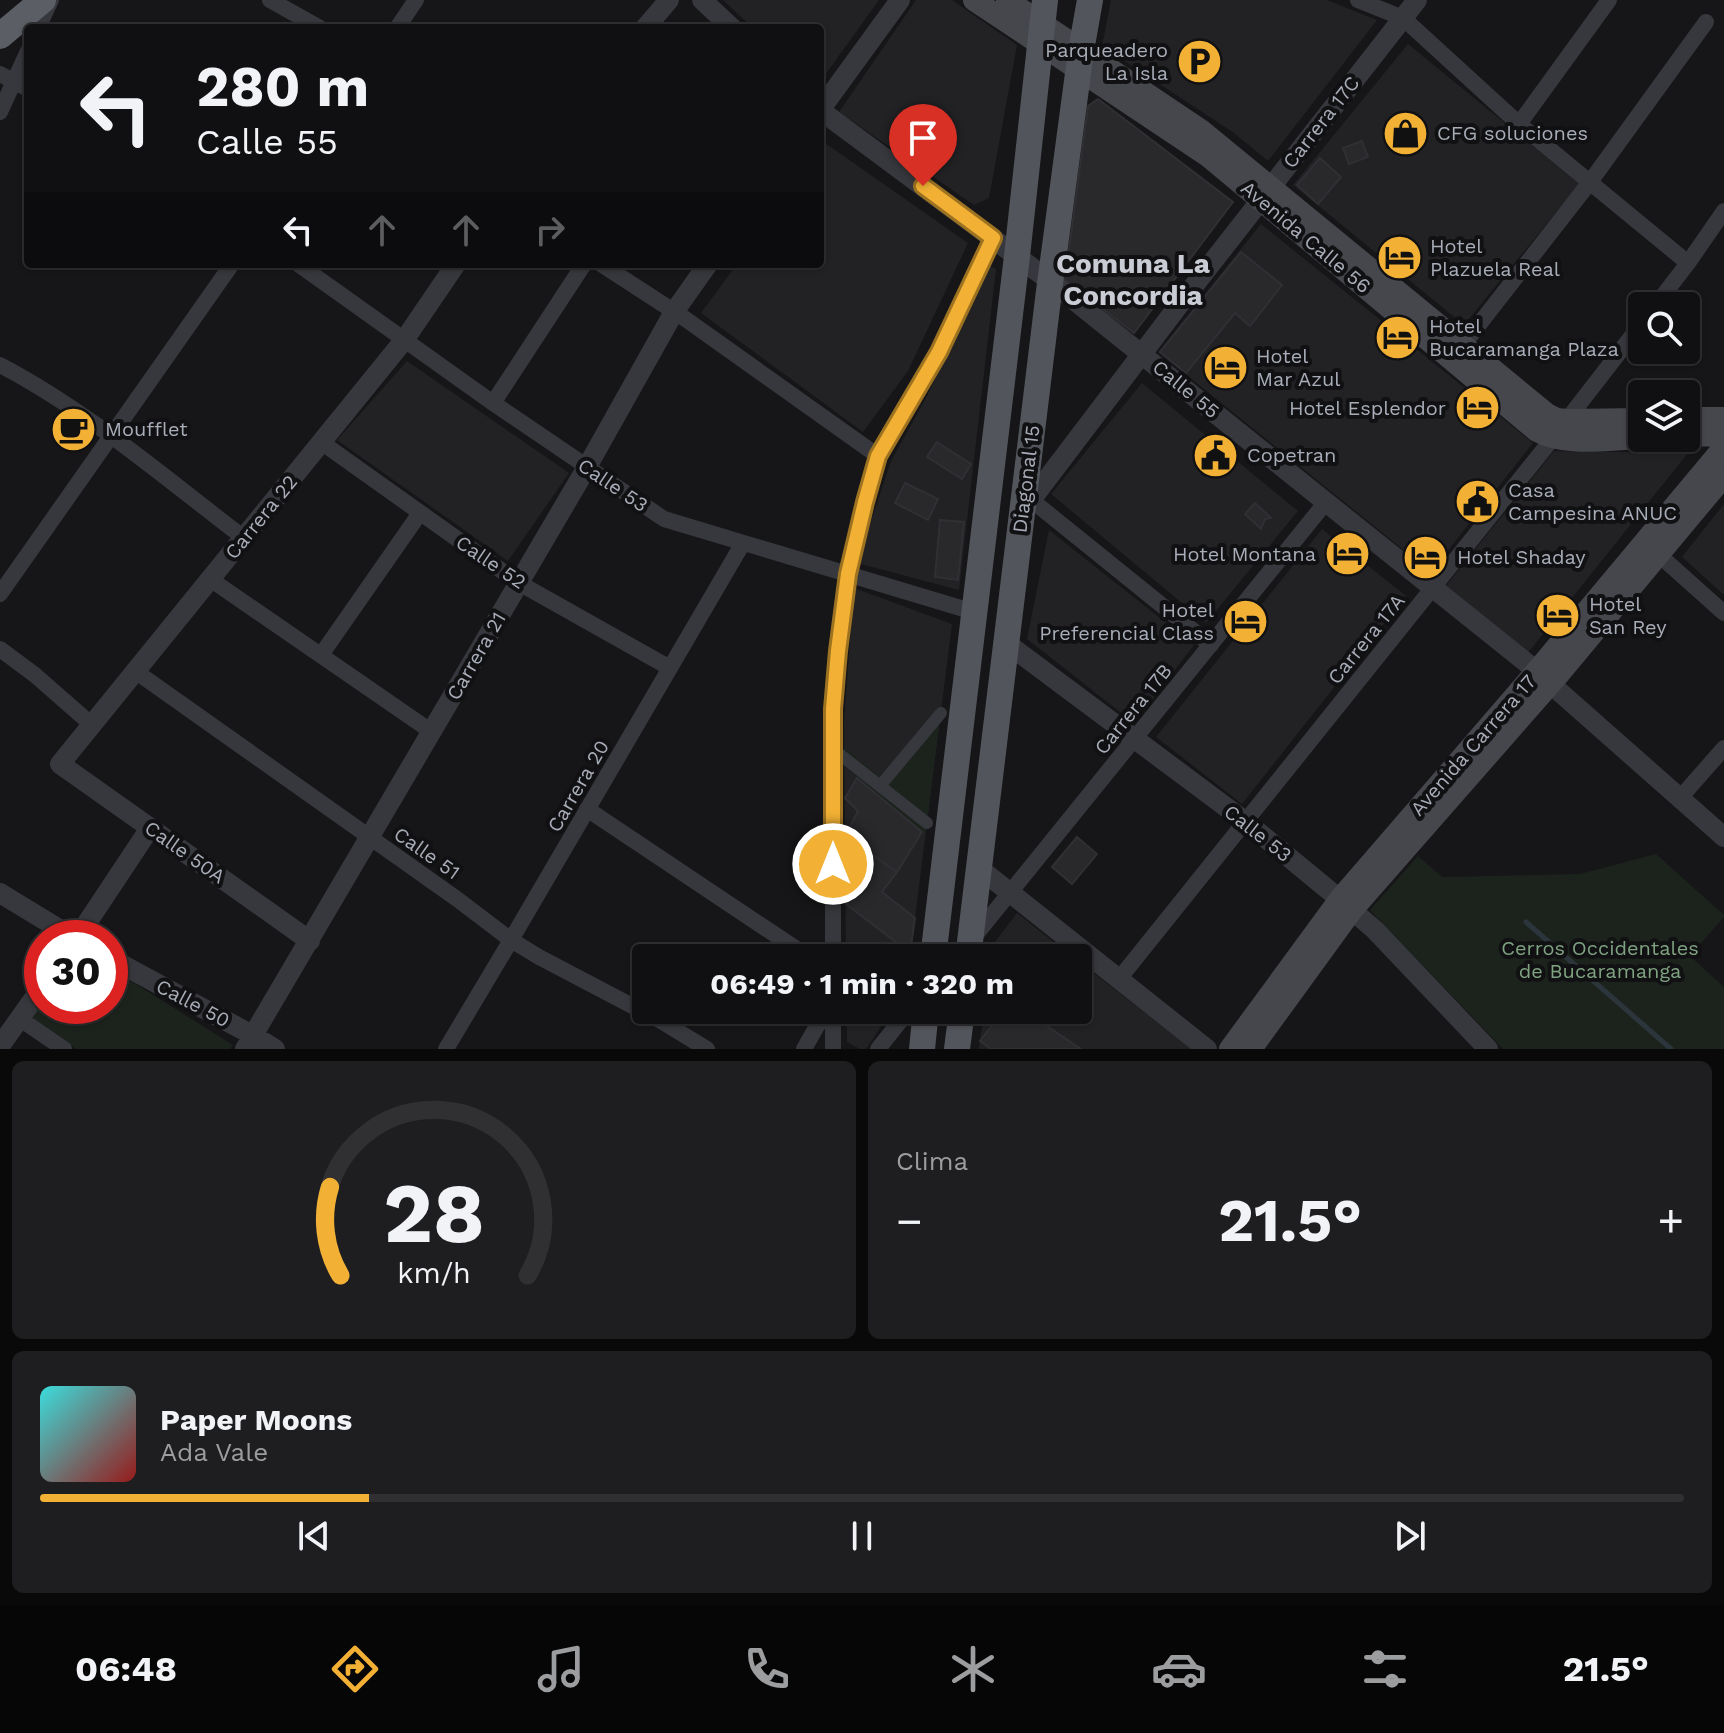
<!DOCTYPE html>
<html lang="es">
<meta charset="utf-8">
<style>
:root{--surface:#101012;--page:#1e1e20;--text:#f1f3f6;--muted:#9c9d9f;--line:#303032;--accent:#f2b134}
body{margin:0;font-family:"Work Sans",sans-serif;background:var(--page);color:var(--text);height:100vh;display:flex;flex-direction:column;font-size:30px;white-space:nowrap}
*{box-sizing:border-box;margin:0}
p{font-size:26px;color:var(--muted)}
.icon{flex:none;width:44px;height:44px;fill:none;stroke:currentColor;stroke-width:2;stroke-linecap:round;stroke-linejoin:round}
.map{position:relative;height:1049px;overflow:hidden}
.side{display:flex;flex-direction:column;gap:12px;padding:12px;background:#09090a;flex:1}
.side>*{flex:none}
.top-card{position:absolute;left:24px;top:24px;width:800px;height:244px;border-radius:8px;box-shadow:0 2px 6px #0004,0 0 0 2px var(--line);background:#101012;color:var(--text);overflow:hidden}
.tools{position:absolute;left:1628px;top:292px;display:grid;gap:16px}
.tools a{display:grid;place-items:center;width:72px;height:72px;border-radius:8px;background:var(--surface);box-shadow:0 2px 6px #0004,0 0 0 2px var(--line);font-size:40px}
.speed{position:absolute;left:24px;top:920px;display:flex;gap:16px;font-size:40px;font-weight:700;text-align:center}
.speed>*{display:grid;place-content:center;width:104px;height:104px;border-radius:50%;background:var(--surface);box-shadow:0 2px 6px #0004,0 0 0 2px var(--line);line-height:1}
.speed .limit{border:12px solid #d22;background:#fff;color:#111}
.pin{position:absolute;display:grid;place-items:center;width:68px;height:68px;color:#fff;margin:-82px -34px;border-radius:50% 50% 50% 0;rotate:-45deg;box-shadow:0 0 8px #0007}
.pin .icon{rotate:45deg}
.me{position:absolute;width:88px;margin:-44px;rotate:0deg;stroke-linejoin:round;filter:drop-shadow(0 0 6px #0008)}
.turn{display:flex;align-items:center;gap:28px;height:168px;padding:0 40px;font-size:36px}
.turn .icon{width:104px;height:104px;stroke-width:2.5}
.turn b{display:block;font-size:56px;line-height:68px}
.lanes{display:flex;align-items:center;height:76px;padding:0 40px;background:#0003;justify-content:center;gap:40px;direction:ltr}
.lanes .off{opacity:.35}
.big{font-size:60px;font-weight:700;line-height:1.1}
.side .tile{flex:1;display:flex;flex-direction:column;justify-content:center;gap:12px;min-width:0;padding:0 28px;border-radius:12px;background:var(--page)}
.side .dial{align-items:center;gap:0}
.dial svg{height:208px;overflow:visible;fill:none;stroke:var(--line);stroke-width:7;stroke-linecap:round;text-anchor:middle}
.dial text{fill:var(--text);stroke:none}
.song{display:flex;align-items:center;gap:24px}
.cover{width:96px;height:96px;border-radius:12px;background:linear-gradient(135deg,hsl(180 70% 55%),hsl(0 70% 35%))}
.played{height:8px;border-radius:4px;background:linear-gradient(90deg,var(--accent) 20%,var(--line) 20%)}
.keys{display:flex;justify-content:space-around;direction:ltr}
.heat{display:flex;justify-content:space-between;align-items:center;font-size:44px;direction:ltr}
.side .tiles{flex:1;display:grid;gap:12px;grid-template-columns:1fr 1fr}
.tile:last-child{grid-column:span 2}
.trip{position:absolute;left:632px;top:944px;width:460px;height:80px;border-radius:8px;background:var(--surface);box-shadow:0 2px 6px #0004,0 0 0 2px var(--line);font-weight:700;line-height:80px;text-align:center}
.tab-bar{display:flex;height:128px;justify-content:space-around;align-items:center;background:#060607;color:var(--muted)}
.tab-bar .icon{width:56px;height:56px}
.tab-bar .current{color:var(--accent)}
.tab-bar b{font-size:36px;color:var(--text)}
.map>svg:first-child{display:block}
.built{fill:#222225}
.green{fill:#1c231d}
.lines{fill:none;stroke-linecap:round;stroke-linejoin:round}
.stream{stroke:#2c353c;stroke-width:5}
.building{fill:#29292c;stroke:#303034;stroke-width:2}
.pedestrian{stroke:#37383d;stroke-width:12}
.minor{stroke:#37383d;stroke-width:16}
.tertiary{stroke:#37383d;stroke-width:20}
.secondary{stroke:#45474d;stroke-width:22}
.primary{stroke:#53555c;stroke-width:26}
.trunk{stroke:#5b5e65;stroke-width:26}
.route-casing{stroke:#9d7322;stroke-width:20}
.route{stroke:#f2b134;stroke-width:14}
.labels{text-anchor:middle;stroke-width:8;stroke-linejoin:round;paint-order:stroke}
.poi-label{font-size:20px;fill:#a8adb8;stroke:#111113;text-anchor:start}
.street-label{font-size:20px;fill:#a8adb8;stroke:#111113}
.park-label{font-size:20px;fill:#7fa381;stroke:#111113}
.district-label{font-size:28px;font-weight:bold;fill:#c9ccd4;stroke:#111113}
</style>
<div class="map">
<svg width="1724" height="1049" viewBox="0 0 1724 1049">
<rect width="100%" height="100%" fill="#161618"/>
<path class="built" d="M 723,0 L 879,0 L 820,82 L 820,28 L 753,28 Z
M 916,0 L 952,0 L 1017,45 L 989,198 L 974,205 L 839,112 Z
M 1111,0 L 1327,0 L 1377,20 L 1268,161 L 1234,133 L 1102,46 Z
M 1408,44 L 1579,184 L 1464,325 L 1293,185 Z
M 825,143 L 968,243 L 908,371 L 863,432 L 701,313 L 737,264 L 820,264 L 820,149 Z
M 1261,224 L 1533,443 L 1431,572 L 1158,352 Z
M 988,265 L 996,269 L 959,590 L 857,563 L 891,461 L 926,398 Z
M 407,361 L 569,473 L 508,561 L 337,440 Z
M 1142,383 L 1298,511 L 1206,623 L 1051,494 Z
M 1554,451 L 1688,453 L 1527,654 L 1445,587 Z
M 1724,504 L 1724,595 L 1682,557 Z
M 1322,529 L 1406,596 L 1242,804 L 1156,737 Z
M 1049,530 L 1194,645 L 1134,723 L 1027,639 Z
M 854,588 L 952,624 L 910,958 L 846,958 L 844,720 Z
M 1017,913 L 1074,958 L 990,958 L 992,946 Z
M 1078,961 L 1192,1049 L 979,1049 L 984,1010 L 1078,1010 Z
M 847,1010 L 892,1010 L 866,1049 L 860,1049 L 847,1042 Z"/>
<path class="green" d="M 941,708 L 926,832 L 922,832 L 844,766 L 844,747 L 880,777 Z
M 1656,854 L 1724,915 L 1724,917 L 1690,956 L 1724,987 L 1724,1049 L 1503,1049 L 1370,910 L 1418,856 L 1442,877 L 1580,874 Z
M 110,968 L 233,1045 L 230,1049 L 76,1049 L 27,1018 L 42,998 L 42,1006 L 110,1006 Z"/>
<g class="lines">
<path class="stream" d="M 1526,922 L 1671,1049"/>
</g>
<path class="building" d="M 1098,99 L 1233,202 L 1134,333 L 1065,280 L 1088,106 Z
M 1362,141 L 1368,157 L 1349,164 L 1343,148 Z
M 1320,158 L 1341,177 L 1318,204 L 1297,185 Z
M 1241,252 L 1282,285 L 1250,326 L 1235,313 L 1186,373 L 1160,352 Z
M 937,442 L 971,464 L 962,479 L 927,457 Z
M 905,483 L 938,499 L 928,520 L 895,503 Z
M 1255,503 L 1271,518 L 1265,519 L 1261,529 L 1245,514 Z
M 940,520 L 964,522 L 958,580 L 935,577 Z
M 857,778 L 922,832 L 897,872 L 845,836 L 858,811 L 845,798 Z
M 845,836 L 897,872 L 882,892 L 915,918 L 910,953 L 846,904 Z
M 1077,837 L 1097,854 L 1072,884 L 1052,867 Z
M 1004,1010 L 1023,1010 L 1081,1049 L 991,1049 L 980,1041 Z"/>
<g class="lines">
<path class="pedestrian" d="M 833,749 L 927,823
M 880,786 L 941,713"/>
<path class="minor" d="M 270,0 L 320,28
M 1358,0 L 1403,18 L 1519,124 L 1688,263
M 38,28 L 51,0
M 397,28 L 416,0
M 0,74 L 28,89
M 0,112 L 28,51
M 1519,124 L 1609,0
M 298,264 L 493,403 L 664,519 L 974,612
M 601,264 L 684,318 L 878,456
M 1655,306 L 1688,263 L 1724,211
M 1463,345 L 1590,182 L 1706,22
M 0,365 C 88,411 165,478 244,538
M 493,403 L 584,264
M 321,442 L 519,583 L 670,668
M 1024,494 L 1211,645
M 1658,554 L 1724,613
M 210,579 L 432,732
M 0,594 L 232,264
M 0,649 L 35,675 L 92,725
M 321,655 L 420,513
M 135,671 L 457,899 L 511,940 L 539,957 L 661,1021 L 707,1049
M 1680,798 L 1724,748
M 587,809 L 810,958
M 974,937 L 1326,502
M 833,958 L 833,709 L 838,651 L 848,574 L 865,502 L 878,456 L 939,352 L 993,238
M 1119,979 L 1553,438 L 1642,323
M 833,1010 L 833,1049
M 20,1019 L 64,1049
M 446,1049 L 511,940 L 743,543
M 804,1049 L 826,1010
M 878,1049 L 909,1010"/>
<path class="tertiary" d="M 702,0 L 732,28
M 645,28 L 669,0
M 820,110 L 1050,281 L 1528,664 L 1724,837
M 820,110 L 900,0
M 1022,512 L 1182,301 L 1417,0
M 1005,642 L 1246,822 L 1331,892 L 1375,930 L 1488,1049
M 979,868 L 1207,1049
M 0,893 L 74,938
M 77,938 L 150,828
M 310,941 L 60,764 L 405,339 L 456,264
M 110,958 L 254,1036 L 275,1049
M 0,1046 L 42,987
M 245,1049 L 587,467 L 674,312 L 708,264"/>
<path class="secondary" d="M 974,0 L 1208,156 L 1537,431 C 1565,447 1610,439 1642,438
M 1007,0 L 1202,131 L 1547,414 L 1557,419 L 1567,420 L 1642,419
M 1686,418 L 1724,418
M 1686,436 L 1724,435
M 1230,1049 L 1340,899 L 1541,666 L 1724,447
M 1251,1049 L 1352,910 L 1559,674 L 1724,476"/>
<path class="primary" d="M 933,958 L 1017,256 L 1045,0
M 968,958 L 1049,291 L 1081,51 L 1090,0
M 922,1049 L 926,1010
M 957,1049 L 962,1010"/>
<path class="trunk" d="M 0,36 L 43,0"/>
</g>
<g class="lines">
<defs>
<path id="route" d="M 833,864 L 833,709 L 838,651 L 848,574 L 865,502 L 878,456 L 939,352 L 993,238 L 923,186"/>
</defs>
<use href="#route" class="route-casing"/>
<use href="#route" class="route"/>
</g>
<defs>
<symbol id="parking-disc" viewBox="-11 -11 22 22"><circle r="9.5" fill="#f2b134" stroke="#111113"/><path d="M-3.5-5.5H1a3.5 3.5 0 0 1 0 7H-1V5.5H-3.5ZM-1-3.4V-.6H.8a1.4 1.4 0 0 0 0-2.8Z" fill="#111"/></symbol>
<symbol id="shop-disc" viewBox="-11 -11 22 22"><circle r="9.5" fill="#f2b134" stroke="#111113"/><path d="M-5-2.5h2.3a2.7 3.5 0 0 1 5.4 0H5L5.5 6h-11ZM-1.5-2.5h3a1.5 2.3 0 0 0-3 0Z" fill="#111"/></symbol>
<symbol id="hotel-disc" viewBox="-11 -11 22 22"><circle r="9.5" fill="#f2b134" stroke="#111113"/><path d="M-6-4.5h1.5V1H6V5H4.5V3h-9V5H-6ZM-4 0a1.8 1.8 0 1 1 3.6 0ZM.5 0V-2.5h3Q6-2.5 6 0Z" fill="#111"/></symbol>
<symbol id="cafe-disc" viewBox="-11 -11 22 22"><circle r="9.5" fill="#f2b134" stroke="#111113"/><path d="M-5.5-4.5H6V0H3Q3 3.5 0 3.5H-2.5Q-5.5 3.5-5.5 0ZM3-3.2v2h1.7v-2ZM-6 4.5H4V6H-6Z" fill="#111"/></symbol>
<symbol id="civic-disc" viewBox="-11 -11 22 22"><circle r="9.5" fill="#f2b134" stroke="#111113"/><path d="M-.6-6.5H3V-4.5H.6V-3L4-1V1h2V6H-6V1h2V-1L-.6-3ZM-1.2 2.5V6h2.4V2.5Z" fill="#111"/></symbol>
</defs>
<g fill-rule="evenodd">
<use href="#parking-disc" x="1174" y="36" width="51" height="51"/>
<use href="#shop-disc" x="1380" y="108" width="51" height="51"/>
<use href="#hotel-disc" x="1374" y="232" width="51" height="51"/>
<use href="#hotel-disc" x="1372" y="312" width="51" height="51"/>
<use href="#hotel-disc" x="1200" y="342" width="51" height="51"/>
<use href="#hotel-disc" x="1452" y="382" width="51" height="51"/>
<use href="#cafe-disc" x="48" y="404" width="51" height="51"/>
<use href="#civic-disc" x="1190" y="430" width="51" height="51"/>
<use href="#civic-disc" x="1452" y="476" width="51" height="51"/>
<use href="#hotel-disc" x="1322" y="528" width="51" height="51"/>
<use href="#hotel-disc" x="1400" y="532" width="51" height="51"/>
<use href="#hotel-disc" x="1532" y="590" width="51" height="51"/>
<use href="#hotel-disc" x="1220" y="596" width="51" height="51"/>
</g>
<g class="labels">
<g class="poi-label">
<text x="1168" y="57" text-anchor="end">Parqueadero<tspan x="1168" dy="23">La Isla</tspan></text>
<text x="1437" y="140">CFG soluciones</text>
<text x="1430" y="253">Hotel<tspan x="1430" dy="23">Plazuela Real</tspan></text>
<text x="1429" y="333">Hotel<tspan x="1429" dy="23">Bucaramanga Plaza</tspan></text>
<text x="1256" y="363">Hotel<tspan x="1256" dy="23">Mar Azul</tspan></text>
<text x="1446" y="415" text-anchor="end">Hotel Esplendor</text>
<text x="105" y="436">Moufflet</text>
<text x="1247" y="462">Copetran</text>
<text x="1508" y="497">Casa<tspan x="1508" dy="23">Campesina ANUC</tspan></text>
<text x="1316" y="561" text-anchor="end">Hotel Montana</text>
<text x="1457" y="564">Hotel Shaday</text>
<text x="1589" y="611">Hotel<tspan x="1589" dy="23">San Rey</tspan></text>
<text x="1214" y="617" text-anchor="end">Hotel<tspan x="1214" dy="23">Preferencial Class</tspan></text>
</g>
<g class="street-label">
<text transform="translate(1321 122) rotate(-52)" y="7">Carrera 17C</text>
<text transform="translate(1306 237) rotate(40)" y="7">Avenida Calle 56</text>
<text transform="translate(1186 389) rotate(39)" y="7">Calle 55</text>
<text transform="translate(1026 479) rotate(-83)" y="7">Diagonal 15</text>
<text transform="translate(613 485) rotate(34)" y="7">Calle 53</text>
<text transform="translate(261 517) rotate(-51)" y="7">Carrera 22</text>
<text transform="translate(491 562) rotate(34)" y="7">Calle 52</text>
<text transform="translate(1366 639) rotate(-51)" y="7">Carrera 17A</text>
<text transform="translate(476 656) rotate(-60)" y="7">Carrera 21</text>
<text transform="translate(1133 709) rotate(-51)" y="7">Carrera 17B</text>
<text transform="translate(1473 745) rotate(-49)" y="7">Avenida Carrera 17</text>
<text transform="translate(578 786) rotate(-60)" y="7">Carrera 20</text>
<text transform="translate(1258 833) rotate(38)" y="7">Calle 53</text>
<text transform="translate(185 852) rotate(35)" y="7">Calle 50A</text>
<text transform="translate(427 853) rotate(35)" y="7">Calle 51</text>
<text transform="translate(193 1003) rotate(28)" y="7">Calle 50</text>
</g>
<g class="park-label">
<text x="1600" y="955">Cerros Occidentales<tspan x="1600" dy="23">de Bucaramanga</tspan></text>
</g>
<g class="district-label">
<text x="1133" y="273">Comuna La<tspan x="1133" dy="32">Concordia</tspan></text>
</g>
</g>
</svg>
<div class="tools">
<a><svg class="icon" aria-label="search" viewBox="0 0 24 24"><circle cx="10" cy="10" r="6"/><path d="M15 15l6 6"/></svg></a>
<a><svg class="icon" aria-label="layers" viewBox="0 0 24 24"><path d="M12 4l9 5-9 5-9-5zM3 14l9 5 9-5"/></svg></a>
</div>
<div class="speed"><div class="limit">30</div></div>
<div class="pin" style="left:923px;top:186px;background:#d93025"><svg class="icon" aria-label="arrive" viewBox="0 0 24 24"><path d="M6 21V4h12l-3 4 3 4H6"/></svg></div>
<svg class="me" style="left:833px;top:864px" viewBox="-20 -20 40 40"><circle r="17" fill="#f2b134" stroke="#fff" stroke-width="3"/><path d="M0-11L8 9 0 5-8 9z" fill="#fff"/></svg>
<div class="trip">06:49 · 1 min · 320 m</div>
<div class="top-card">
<div class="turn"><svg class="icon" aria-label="left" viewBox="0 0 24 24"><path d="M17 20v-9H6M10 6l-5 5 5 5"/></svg><div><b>280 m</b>Calle 55</div></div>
<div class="lanes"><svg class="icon" aria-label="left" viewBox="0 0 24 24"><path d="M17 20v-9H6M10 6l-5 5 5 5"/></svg><svg class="icon off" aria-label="ahead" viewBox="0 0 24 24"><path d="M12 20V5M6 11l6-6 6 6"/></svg><svg class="icon off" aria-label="ahead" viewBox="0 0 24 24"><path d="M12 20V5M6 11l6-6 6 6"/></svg><svg class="icon off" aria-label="right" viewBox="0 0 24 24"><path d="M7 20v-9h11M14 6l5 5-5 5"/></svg></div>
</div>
</div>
<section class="side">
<div class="tiles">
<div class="tile dial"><svg viewBox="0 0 100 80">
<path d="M14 69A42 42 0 1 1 86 69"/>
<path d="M14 69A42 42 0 0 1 10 35" stroke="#f2b134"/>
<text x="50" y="56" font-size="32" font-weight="700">28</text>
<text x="50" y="72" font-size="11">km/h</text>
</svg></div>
<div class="tile"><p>Clima</p>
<div class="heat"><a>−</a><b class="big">21.5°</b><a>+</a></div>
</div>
<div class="tile">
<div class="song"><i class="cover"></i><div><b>Paper Moons</b><p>Ada Vale</p></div></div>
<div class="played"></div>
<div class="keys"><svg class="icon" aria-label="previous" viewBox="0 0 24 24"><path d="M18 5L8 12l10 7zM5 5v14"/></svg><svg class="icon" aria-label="pause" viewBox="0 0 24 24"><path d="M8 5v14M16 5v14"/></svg><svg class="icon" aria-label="next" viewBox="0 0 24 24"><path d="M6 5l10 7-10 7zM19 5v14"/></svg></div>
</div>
</div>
</section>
<nav class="tab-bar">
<b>06:48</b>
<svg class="icon current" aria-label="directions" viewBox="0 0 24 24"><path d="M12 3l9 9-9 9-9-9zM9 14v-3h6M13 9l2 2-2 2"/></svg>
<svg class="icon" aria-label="music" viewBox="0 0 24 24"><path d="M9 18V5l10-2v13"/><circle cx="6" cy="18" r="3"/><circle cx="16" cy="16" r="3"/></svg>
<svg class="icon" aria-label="phone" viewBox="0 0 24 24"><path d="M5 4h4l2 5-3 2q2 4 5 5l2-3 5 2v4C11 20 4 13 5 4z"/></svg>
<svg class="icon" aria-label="climate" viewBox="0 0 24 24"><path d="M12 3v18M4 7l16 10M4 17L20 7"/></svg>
<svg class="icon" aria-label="car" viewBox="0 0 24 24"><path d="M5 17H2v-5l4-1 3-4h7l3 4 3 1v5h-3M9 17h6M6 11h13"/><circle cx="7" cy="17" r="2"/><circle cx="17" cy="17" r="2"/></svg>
<svg class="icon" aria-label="filters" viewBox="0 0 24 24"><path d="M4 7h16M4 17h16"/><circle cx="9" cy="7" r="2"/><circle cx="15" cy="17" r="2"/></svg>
<b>21.5°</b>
</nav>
